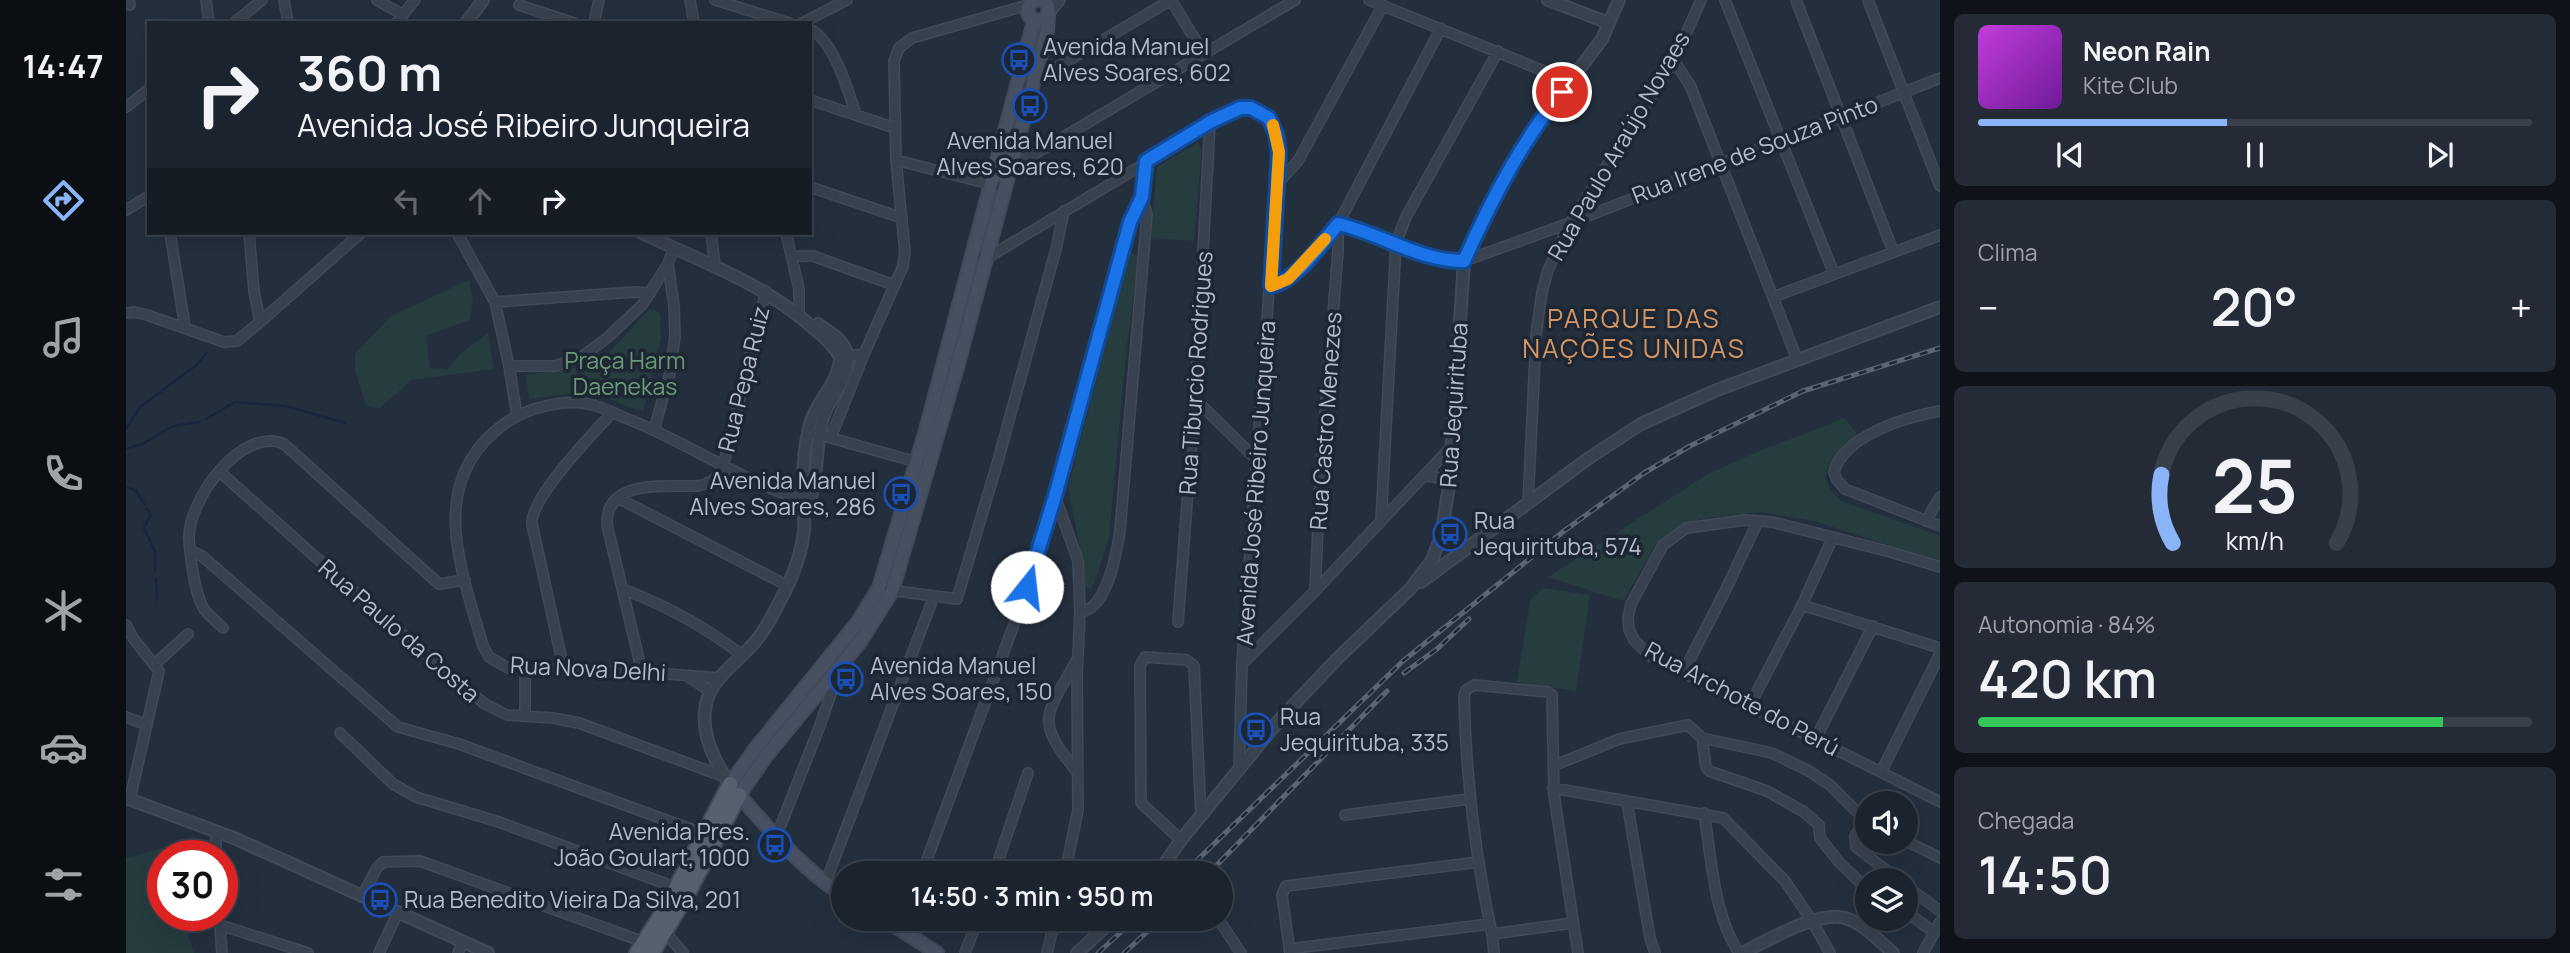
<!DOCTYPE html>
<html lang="pt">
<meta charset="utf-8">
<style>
:root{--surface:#1b232e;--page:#242b36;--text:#f1f3f6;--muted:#a0a4aa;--line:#39404a;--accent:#8ab4f8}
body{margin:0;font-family:Manrope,sans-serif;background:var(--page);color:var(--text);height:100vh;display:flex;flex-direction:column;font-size:26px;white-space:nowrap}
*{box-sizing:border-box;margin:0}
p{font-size:23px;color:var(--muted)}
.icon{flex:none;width:38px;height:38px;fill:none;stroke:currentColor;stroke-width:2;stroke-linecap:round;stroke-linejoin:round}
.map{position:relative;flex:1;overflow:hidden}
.panel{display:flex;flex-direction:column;gap:14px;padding:14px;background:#0f1319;width:630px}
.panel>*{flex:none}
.hud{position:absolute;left:21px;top:21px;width:665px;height:214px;border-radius:0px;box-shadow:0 7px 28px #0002,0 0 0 2px var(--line);background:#1b232e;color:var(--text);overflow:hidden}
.controls{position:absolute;left:1729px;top:791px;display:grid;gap:14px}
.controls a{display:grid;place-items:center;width:63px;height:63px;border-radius:50%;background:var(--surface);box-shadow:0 7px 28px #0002,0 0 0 2px var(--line);font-size:35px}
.speed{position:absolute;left:21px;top:840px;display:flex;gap:14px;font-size:35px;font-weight:700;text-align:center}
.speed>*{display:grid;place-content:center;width:91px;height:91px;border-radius:50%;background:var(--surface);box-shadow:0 7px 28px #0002,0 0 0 2px var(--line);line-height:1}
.speed .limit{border:10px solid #d22;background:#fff;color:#111}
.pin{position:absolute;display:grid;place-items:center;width:60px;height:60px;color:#fff;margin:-30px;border:4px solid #fff;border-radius:50%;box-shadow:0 2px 7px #0007}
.me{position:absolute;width:77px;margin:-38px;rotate:16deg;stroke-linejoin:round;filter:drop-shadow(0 0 5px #0008)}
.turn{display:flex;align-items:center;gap:24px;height:147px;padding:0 35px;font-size:32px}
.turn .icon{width:91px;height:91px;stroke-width:2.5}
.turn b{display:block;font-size:49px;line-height:60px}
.lanes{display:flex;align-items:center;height:66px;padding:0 35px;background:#0003;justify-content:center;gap:35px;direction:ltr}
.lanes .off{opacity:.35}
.big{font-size:52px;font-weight:600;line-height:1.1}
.panel .widget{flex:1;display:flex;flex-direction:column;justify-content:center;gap:10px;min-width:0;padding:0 24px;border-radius:10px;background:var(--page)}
.panel .dial{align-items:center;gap:0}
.dial svg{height:182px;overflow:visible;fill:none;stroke:var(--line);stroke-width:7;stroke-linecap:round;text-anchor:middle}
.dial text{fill:var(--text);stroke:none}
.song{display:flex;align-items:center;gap:21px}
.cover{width:84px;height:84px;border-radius:10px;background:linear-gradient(135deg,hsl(290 70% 55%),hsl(280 70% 35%))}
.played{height:7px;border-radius:4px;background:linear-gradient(90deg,var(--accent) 45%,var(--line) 45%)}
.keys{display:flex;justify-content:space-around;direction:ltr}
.heat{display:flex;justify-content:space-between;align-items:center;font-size:38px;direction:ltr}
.charge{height:10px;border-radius:5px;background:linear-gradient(90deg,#34c759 84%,var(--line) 0)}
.trip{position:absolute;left:705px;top:861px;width:402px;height:70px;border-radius:35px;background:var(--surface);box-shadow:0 7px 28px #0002,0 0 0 2px var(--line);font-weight:600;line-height:70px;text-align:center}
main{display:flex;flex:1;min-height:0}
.tab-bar{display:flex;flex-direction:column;width:126px;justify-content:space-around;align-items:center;background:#0b0e12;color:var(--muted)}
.tab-bar .icon{width:49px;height:49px}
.tab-bar .current{color:var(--accent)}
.tab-bar b{font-size:32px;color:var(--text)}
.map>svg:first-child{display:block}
.green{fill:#263c3f}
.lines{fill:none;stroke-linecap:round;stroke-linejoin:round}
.stream{stroke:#17263c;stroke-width:2.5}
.minor-casing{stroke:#414a57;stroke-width:12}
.tertiary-casing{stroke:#414a57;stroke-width:14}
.secondary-casing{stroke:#414a57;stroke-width:16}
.primary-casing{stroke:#414a57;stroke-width:18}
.minor{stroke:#38414e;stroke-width:9}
.tertiary{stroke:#38414e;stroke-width:10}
.secondary{stroke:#465061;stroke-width:12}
.primary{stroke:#56606e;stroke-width:14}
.rail-casing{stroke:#5a6575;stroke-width:5}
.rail{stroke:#1d2633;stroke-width:2.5;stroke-dasharray:8;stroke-linecap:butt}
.route-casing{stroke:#114b97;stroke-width:18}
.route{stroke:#1a73e8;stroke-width:12}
.slow{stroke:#f59e0b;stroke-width:12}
.labels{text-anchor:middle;stroke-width:7;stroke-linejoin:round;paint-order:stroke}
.poi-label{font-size:23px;fill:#b4bcc9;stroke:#1d2633;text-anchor:start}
.street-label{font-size:23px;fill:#b4bcc9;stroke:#1d2633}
.park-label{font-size:23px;fill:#6b9a76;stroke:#1d2633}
.quarter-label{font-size:26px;letter-spacing:2px;fill:#d59563;stroke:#1d2633}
</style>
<main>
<nav class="tab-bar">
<b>14:47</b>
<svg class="icon current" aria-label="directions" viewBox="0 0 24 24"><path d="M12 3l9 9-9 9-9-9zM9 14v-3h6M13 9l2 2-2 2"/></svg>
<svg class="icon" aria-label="music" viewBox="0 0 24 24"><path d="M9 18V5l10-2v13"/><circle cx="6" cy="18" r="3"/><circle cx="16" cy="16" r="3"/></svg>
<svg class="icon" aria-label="phone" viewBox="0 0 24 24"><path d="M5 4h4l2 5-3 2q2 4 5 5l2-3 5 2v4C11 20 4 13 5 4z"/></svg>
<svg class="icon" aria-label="climate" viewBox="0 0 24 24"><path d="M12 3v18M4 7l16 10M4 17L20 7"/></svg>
<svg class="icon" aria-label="car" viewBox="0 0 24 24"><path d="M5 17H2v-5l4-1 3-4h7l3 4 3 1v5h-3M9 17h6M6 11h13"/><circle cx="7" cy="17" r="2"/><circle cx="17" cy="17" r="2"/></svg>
<svg class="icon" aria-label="filters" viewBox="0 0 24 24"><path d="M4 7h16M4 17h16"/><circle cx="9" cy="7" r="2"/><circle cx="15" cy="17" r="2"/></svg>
</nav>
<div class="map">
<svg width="1814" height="953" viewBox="0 0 1814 953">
<rect width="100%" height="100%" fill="#242f3e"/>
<path class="green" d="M 1072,142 L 1076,149 L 1068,241 L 1025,238 L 1031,167 Z
M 999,251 L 1013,256 L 1001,344 L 983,538 L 968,583 L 965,589 L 954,584 L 954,548 L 942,487 L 970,382 Z
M 343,280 L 347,300 L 344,320 L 300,336 L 304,368 L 323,369 L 333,355 L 362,333 L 368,369 L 285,380 L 253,409 L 240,405 L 229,371 L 229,354 L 265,316 Z
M 527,309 L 534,314 L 535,338 L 517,412 L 457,389 L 454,372 L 484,352 L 521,312 Z
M 450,368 L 453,392 L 403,399 L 400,375 Z
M 1719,418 L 1734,438 L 1704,463 L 1699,478 L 1705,491 L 1715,501 L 1814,536 L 1814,562 L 1688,521 L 1635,512 L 1574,519 L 1547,529 L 1530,545 L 1497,601 L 1422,577 L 1582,474 L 1631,452 Z
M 1417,588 L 1464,595 L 1450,691 L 1391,682 L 1404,600 Z
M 35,848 L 38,856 L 37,915 L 56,915 L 68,953 L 0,953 L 0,858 Z"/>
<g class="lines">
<path class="stream" d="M 80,419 L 109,402 L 160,406 L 219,423
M 0,429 L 14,407 L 69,366 L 81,353
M 0,449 L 18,443 L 47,426 L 74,422
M 0,487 L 10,491 L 18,504
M 21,509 L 25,515 L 18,528 L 29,551 L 29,572
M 30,579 L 31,600"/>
<defs>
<path id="minor" d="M 3,0 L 4,5
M 80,0 L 83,23
M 158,0 L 162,23
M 251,0 L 277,15
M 564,0 L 568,23
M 589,0 L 663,23
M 1045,0 L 1078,54
M 1243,0 L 1445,82
M 1599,0 L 1708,274
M 1670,0 L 1767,251
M 1742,0 L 1814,186
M 393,5 L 448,23
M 108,23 L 136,0
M 270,23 L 289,0
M 468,23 L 473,0
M 676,23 L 721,0
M 684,29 C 708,41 722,90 730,115
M 1548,61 L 1564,85 L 1671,359
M 889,92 L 1045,0
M 684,100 L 769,128
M 0,107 L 23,89
M 770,160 L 879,188
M 885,168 L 1169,0
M 1151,184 L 1172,161 L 1257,5
M 684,187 L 776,218
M 0,210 L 23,196
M 44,233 L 59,327
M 123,233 L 128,291 L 134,322
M 331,233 L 369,302 L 383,366 L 391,416
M 585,233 L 589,266
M 660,233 L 673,289 L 673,315
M 847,254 L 861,258 L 1103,113 C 1136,99 1151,121 1153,152 L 1116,664 L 1113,770
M 666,256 L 687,256 L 768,285
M 1145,286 C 1171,280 1195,244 1212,224 L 1231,228 L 1319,261 L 1338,261 L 1444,223 L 1814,78
M 1647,297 L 1814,235
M 369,302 L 508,292 L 524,293
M 0,313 L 8,312 L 21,315 L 98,342 L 111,341 L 134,322 L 235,233
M 715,357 L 738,354 L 777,266 L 779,253 L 770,160 L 768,61 L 773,48 L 786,38 L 902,5
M 383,366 L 429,366 L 454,358 L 481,338 L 516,305 L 542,264
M 1069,399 L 1130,459
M 1814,411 C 1781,417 1718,435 1708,472 L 1711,480 L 1719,489 L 1814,526
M 528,430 L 545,369 L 549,335 L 548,306 L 542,264 L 548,248
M 687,433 L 780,459 L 804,463
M 705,437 L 738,354
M 94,472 L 321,674 L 359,704 L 381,715 L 427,718 L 453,723 L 599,777
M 1298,476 L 1310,477 L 1323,486
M 929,496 L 952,561 L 954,612 L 951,676 L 952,810 L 939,873
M 492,498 L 662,586
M 1402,504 L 1410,335 L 1416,292 L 1422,270 L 1444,223 L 1548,61 L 1575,0
M 1255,521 L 1270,243 L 1280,217 L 1372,51
M 1800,521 L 1814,497
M 66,551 L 76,556 L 272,727 L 333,744 L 578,834
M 1814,567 L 1761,551 L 1646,522 L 1620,520 L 1560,528 L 1537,545 L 1505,604 L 1502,617 L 1503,629 L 1508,640 L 1524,656 L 1814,802
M 499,590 C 541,606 581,628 617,656
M 763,590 L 831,599 L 871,464 L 930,249 L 938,211
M 1189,591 L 1195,464 L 1212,251 L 1212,224 L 1315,28
M 1676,605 L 1814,648
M 954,612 C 981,610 991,551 994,530 L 1021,214 L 1016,197
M 1052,622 L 1069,399 L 1084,122
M 0,625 L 7,638 L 33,671 L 4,799
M 97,628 C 91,622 83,616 78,609 C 69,595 64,557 63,540 C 61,501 116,425 158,444 L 313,584 L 339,580
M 950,661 C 919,718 908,719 952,773
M 29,664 L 62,634
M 1116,664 L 1189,591 L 1326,446
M 399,669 L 399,716
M 438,670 L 406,524 C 404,499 467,433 486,413
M 516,672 L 481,525 C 479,478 541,487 571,486 C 584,484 591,479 597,467 L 640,291
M 1557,673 L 1601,587 L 1632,521
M 561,676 L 584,691
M 593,678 L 516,672 L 382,668 L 363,657 L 357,646 C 335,568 298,479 381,422 C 402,408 437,399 463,404 C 476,407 490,414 502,419 C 563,443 618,483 681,501
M 1624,705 L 1676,605 L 1707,537
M 0,717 L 21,725
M 214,733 L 267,784 L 290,797 L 373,822 L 554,889
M 1576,738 L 1580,767 L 1583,771 L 1641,791 L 1678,812 L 1693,825 L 1694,838 L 1713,862 L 1741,889
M 1690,738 L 1747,626
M 1427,766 L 1493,739 L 1562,725 L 1576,738 L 1646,753 L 1683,771 L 1704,785 L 1739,820
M 1755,772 L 1814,654
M 1427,788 L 1597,818 L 1659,881 L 1686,921 L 1704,953
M 1501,802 L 1524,938 L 1529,953
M 1578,813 C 1586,860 1587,913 1613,953
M 1219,815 L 1343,799
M 1741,821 L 1739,820 L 1729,836 L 1730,847 L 1773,880
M 90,832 L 90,856
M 651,835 L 693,728 L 712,673
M 1055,840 L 1015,803 L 1014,666 L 1019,657 L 1061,660 L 1068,666 L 1075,816
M 1780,841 L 1814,858
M 796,873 L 894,608 L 929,496 L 1004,222 L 1016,197 L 1020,161
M 868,873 L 902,773
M 699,884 L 808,596
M 1780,886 L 1814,911
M 236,896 L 251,868 L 257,862 L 294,861 L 518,942
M 1780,912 L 1808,932
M 93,915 L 96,953
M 1095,923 L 1115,953
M 94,925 L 182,953
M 539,932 L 557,953
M 1366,934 L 1447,923
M 1163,949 L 1364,924
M 253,953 L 272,912
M 332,953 L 337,942
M 839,953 L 852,919
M 921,953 L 929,919
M 1164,953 L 1156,895 L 1160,886 L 1353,862
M 1368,953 L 1366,934 C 1349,856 1340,777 1338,696 L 1340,690 L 1348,685 L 1422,692 L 1426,695 L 1428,795 L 1452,953
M 1797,953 L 1814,922"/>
<path id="tertiary" d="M 1422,0 L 1483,23
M 923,12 L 933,0
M 340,23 L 357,0
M 516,233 C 574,261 635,282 685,326 C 696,335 707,344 714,357 C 714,382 690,401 684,424 C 677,450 676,477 677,504 C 677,513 679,522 678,531 C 675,556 666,579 654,601 C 647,615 639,630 629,642 C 612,662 586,677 580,704 C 574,732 588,761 604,784
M 679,511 C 694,485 688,444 698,415 C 705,396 725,376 721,355 C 719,340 703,332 692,324
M 1295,582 L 1463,458 L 1515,424 L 1591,390 L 1814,307
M 0,798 L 108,838 L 362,953
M 1032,873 L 1055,840 L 1155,718 L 1212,658 L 1285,588 L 1306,560 L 1315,536 L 1323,486 L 1338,261 L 1388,164 L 1413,123 L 1476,39 L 1493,0
M 951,953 L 988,919
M 1616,953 C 1641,941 1692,910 1719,918 C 1737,923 1753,941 1767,953"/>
<path id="secondary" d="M 908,0 C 895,10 904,25 919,19 L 923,12 L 922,5 L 917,0
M 613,795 L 640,756 L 734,642 L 766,591 L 830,371 L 921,31 L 922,17
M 718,895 C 678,872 634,820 604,784 L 630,748 L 732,622 L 753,588 L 800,430 L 908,21
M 758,919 L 811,953"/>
<path id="primary" d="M 511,953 L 539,909 L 604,784
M 526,953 L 562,893 L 613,795"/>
</defs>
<use href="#minor" class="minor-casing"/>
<use href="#tertiary" class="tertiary-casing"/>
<use href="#secondary" class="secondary-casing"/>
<use href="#primary" class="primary-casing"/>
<use href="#minor" class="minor"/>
<use href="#tertiary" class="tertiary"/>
<use href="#secondary" class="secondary"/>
<use href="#primary" class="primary"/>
<defs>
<path id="rail" d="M 1278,673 L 1311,649 L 1343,619
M 1058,873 L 1277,661 L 1438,531 L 1518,473 L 1564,446 L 1677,391 L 1814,348
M 1083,873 L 1261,691
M 972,953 L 1009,919
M 998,953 L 1035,919"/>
</defs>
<use href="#rail" class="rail-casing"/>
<use href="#rail" class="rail"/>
</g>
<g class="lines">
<defs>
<path id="route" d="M 901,587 L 929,496 L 1004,222 L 1016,197 L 1020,161 L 1084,122 L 1114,108 L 1125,108 L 1143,118 L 1150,134 L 1153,152 L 1145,286 C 1171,280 1195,244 1212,224 C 1254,233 1295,262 1338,261 C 1364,203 1395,142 1436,92"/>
</defs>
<use href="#route" class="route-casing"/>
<use href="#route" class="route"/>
<path class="slow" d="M 1147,125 L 1153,152 L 1145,286 L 1162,279 L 1199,239"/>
</g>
<defs>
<symbol id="bus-ring" viewBox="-11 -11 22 22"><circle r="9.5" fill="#1d2633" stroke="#1a4fb4" stroke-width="1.5"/><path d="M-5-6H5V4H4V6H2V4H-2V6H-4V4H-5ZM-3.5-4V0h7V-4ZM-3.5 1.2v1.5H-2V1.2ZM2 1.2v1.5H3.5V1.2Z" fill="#1a4fb4"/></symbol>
</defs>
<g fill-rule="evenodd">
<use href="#bus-ring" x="874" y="41" width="38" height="38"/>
<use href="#bus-ring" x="885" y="87" width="38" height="38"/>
<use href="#bus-ring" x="756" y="475" width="38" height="38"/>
<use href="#bus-ring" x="1305" y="515" width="38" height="38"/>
<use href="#bus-ring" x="701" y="660" width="38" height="38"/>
<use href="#bus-ring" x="1111" y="711" width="38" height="38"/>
<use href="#bus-ring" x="630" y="826" width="38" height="38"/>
<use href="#bus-ring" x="235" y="881" width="38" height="38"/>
</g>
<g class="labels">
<g class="poi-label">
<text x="917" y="55">Avenida Manuel<tspan x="917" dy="26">Alves Soares, 602</tspan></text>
<text x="904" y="149" text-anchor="middle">Avenida Manuel<tspan x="904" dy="26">Alves Soares, 620</tspan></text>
<text x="750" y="489" text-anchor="end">Avenida Manuel<tspan x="750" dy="26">Alves Soares, 286</tspan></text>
<text x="1348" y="529">Rua<tspan x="1348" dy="26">Jequirituba, 574</tspan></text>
<text x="744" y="674">Avenida Manuel<tspan x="744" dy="26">Alves Soares, 150</tspan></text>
<text x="1154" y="725">Rua<tspan x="1154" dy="26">Jequirituba, 335</tspan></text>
<text x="624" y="840" text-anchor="end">Avenida Pres.<tspan x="624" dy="26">João Goulart, 1000</tspan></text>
<text x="278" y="908">Rua Benedito Vieira Da Silva, 201</text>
</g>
<g class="street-label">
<text transform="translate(1493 146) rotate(-60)" y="8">Rua Paulo Araújo Novaes</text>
<text transform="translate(1629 150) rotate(-21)" y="8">Rua Irene de Souza Pinto</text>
<text transform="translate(1070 373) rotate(-86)" y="8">Rua Tiburcio Rodrigues</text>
<text transform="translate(618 379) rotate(-76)" y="8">Rua Pepa Ruiz</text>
<text transform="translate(1328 405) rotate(-86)" y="8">Rua Jequirituba</text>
<text transform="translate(1200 421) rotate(-86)" y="8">Rua Castro Menezes</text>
<text transform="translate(1130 483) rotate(-86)" y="8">Avenida José Ribeiro Junqueira</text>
<text transform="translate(273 631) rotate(41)" y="8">Rua Paulo da Costa</text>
<text transform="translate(462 669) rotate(3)" y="8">Rua Nova Delhi</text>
<text transform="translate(1616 699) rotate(28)" y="8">Rua Archote do Perú</text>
</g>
<g class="park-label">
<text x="499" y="369">Praça Harm<tspan x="499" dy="26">Daenekas</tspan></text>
</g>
<g class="quarter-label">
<text x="1508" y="328">PARQUE DAS<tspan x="1508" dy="30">NAÇÕES UNIDAS</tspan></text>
</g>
</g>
</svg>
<div class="controls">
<a><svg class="icon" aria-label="sound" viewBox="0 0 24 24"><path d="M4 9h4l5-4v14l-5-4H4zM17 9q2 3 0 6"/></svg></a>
<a><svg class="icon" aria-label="layers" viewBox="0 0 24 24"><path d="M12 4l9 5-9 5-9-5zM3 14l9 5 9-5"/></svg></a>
</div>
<div class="speed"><div class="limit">30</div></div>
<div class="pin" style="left:1436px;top:92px;background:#d93025"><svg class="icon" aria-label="arrive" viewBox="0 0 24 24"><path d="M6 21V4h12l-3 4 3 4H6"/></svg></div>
<svg class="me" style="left:901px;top:587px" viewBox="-20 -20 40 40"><circle r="19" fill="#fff"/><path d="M0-13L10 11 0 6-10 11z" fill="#1a73e8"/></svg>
<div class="trip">14:50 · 3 min · 950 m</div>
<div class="hud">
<div class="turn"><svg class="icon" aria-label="right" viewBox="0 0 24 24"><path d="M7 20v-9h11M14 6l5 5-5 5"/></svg><div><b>360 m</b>Avenida José Ribeiro Junqueira</div></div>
<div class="lanes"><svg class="icon off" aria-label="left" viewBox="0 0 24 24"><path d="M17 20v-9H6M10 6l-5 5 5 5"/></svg><svg class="icon off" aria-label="ahead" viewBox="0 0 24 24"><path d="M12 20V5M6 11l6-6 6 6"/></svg><svg class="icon" aria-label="right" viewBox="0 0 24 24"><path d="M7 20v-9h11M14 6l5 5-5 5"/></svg></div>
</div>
</div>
<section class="panel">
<div class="widget">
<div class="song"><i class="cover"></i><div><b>Neon Rain</b><p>Kite Club</p></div></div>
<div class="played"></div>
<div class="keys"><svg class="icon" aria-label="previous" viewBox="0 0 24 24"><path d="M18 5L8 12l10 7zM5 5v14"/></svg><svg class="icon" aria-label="pause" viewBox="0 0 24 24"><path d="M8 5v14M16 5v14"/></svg><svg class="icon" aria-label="next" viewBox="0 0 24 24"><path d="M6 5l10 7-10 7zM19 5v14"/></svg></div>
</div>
<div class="widget"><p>Clima</p>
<div class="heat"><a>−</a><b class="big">20°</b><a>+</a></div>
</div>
<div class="widget dial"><svg viewBox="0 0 100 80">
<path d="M14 69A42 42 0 1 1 86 69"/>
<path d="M14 69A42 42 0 0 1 9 39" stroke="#8ab4f8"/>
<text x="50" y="56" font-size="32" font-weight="700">25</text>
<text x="50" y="72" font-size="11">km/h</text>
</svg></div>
<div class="widget"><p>Autonomia · 84%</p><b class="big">420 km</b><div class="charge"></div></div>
<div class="widget"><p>Chegada</p><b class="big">14:50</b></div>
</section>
</main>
